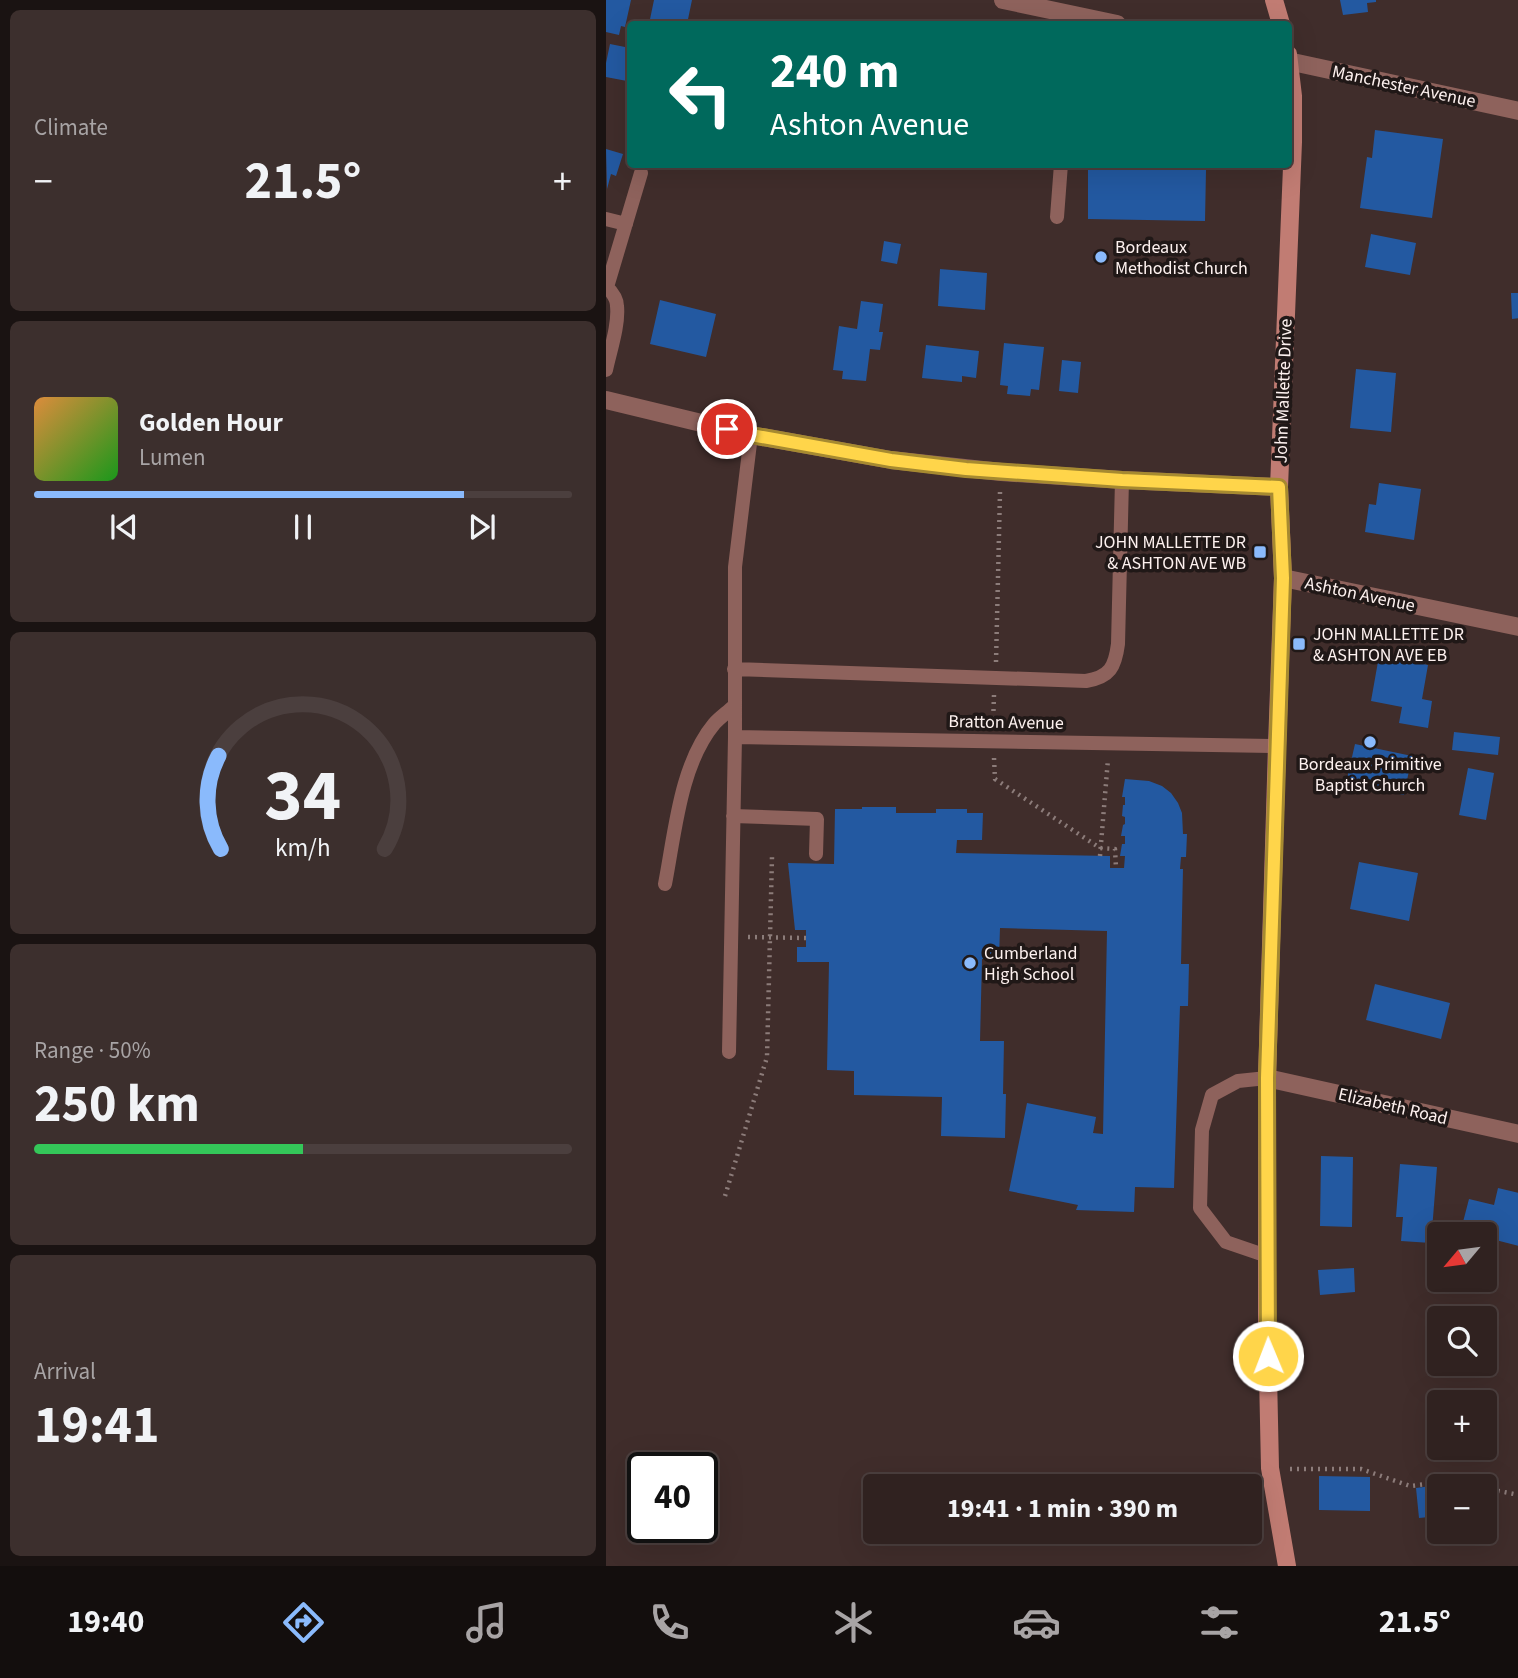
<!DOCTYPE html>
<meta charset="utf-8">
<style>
:root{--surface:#302220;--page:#3c2f2d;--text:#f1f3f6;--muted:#a8a4a5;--line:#4b3f3e;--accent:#8abafc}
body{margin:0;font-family:"Source Sans 3",sans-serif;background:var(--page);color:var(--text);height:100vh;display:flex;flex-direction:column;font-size:26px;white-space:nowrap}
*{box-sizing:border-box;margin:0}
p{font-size:23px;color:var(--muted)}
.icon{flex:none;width:38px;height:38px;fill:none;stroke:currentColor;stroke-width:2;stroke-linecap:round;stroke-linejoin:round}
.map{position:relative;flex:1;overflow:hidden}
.panel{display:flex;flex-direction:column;gap:10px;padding:10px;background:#1a1312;width:606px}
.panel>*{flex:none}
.banner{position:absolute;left:21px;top:21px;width:665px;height:147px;border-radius:7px;box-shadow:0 7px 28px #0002,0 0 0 2px var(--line);background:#00695c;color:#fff;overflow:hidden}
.needle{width:46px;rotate:241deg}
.fabs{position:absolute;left:821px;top:1222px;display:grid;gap:14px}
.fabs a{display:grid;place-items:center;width:70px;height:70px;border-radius:7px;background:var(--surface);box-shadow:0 7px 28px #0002,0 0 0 2px var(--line);font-size:35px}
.speed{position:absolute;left:21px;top:1452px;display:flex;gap:14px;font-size:35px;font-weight:700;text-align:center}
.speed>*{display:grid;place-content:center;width:91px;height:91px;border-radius:50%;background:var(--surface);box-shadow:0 7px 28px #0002,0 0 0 2px var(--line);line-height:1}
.speed .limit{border:4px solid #111;border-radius:10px;background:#fff;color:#111}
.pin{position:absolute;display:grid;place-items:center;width:60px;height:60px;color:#fff;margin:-30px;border:4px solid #fff;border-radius:50%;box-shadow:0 2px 7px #0007}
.me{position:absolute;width:77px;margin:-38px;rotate:359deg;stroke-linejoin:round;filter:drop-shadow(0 0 5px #0008)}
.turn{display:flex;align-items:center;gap:24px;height:147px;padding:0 28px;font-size:32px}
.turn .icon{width:91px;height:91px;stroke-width:2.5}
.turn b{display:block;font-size:49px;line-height:60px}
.big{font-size:52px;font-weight:700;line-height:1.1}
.panel .tile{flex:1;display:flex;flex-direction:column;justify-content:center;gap:10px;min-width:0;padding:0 24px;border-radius:10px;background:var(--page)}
.panel .dial{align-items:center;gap:0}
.dial svg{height:182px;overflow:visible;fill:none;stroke:var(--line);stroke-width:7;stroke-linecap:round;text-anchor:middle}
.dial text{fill:var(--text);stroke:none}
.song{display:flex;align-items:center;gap:21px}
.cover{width:84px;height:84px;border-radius:10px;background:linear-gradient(135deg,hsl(30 70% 55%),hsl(120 70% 35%))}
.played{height:7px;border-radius:4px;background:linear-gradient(90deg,var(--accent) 80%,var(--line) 80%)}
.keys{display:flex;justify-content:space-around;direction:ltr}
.heat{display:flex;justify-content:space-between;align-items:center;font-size:38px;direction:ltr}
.charge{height:10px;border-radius:5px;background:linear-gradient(90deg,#34c759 50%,var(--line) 0)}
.trip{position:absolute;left:257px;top:1474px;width:399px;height:70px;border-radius:7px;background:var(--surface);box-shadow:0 7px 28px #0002,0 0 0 2px var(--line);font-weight:700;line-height:70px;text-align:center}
.menu{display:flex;height:112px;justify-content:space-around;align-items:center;background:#130e0d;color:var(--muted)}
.menu .icon{width:49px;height:49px}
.menu .current{color:var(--accent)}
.menu b{font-size:32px;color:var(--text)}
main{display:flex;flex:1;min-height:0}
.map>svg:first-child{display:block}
.building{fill:#2359a1}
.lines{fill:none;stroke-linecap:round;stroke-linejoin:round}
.path{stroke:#8c7c7a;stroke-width:4.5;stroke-dasharray:2 5;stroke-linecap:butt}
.lane{stroke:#8e625c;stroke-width:14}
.street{stroke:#8e625c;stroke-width:18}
.secondary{stroke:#c17c73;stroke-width:18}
.route-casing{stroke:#a68a30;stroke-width:18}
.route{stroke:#ffd54a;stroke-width:12}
.poi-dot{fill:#8abafc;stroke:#201817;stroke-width:2.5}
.labels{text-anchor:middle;stroke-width:7;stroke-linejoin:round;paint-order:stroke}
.street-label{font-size:18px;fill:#fdf1ef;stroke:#201817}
.poi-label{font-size:18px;fill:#fdf1ef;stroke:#201817;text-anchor:start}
</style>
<main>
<section class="panel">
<div class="tile"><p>Climate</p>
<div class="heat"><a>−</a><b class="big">21.5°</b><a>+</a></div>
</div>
<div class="tile">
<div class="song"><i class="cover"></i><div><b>Golden Hour</b><p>Lumen</p></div></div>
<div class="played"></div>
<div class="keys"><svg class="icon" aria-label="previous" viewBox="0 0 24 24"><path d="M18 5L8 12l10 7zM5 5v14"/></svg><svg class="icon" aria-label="pause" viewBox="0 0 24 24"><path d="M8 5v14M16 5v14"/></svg><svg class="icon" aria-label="next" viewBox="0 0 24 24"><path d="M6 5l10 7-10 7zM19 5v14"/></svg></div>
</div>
<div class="tile dial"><svg viewBox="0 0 100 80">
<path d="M14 69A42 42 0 1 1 86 69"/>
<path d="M14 69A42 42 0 0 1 13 28" stroke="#8abafc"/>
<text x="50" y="56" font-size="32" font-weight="700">34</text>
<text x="50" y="72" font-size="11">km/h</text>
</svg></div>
<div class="tile"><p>Range · 50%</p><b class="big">250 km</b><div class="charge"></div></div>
<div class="tile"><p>Arrival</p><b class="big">19:41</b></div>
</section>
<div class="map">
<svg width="913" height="1566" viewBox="0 0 913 1566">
<rect width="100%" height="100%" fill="#402d2b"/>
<path class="building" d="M 0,0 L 25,0 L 19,27 L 15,26 L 13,35 L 0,32 Z
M 48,0 L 86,0 L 81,24 L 43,24 Z
M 734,0 L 770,0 L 770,2 L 761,3 L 762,12 L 737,15 Z
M 4,44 L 24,48 L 24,60 L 21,81 L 0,77 L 0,63 Z
M 769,130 L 837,139 L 826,218 L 754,208 L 761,157 L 766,158 Z
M 0,149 L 17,154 L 10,176 L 5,174 L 1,189 Z
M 522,164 L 565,164 L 565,169 L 600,170 L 599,221 L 482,219 L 482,168 L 522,168 Z
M 765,234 L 810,243 L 804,275 L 759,267 Z
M 278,241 L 295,244 L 291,264 L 275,261 Z
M 334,269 L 381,273 L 379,310 L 332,306 Z
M 905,293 L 913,293 L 913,318 L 906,319 Z
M 54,300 L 110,314 L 100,357 L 44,344 Z
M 255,301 L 277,304 L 273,332 L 277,332 L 274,350 L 264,349 L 260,381 L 236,379 L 237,371 L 227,370 L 233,326 L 251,329 Z
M 398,343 L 438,347 L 433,390 L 425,389 L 424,396 L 401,394 L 402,386 L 394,385 Z
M 320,345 L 373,351 L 370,378 L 356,376 L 356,382 L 316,378 Z
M 456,360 L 475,362 L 472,393 L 453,391 Z
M 750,369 L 790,373 L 785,432 L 744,428 Z
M 773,483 L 815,489 L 808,540 L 759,532 L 763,504 L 770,505 Z
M 773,656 L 822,665 L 816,699 L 826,701 L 822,728 L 793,723 L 796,707 L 765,701 Z
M 848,732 L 894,737 L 892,755 L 846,750 Z
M 749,744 L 806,756 L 798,795 L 740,783 Z
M 862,768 L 888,773 L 880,820 L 853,815 Z
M 519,779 L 543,781 L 556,786 L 565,793 L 572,803 L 576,813 L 577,834 L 581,834 L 580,857 L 575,857 L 574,869 L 577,869 L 575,964 L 583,964 L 582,1006 L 574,1006 L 568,1188 L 529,1187 L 528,1212 L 470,1210 L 472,1205 L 403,1191 L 421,1103 L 490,1117 L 487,1133 L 497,1134 L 501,931 L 394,928 L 393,959 L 376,959 L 374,1041 L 398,1041 L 397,1094 L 400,1094 L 399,1138 L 335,1136 L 336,1097 L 248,1095 L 248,1071 L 221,1070 L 223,962 L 191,962 L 191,947 L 200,947 L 200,930 L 189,930 L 182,863 L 228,864 L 229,809 L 256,809 L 256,807 L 290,807 L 290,813 L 330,813 L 330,809 L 361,809 L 361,813 L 377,813 L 376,840 L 351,840 L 350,853 L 504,856 L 504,868 L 518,868 L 519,856 L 514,856 L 516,844 L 519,844 L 519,836 L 515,836 L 517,825 L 519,824 L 519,817 L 516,816 L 517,805 L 519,805 L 519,797 L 516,797 Z
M 753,862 L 812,873 L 803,921 L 744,909 Z
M 769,984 L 844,1003 L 835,1039 L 760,1020 Z
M 715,1156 L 747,1157 L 746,1227 L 714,1226 Z
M 794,1164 L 831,1167 L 825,1243 L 795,1241 L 797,1217 L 790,1217 Z
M 892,1188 L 913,1193 L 913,1246 L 878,1237 L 878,1234 L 869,1234 L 871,1226 L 857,1222 L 863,1199 L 888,1205 Z
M 748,1268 L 749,1292 L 714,1295 L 712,1270 Z
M 713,1476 L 764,1477 L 764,1511 L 713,1510 Z
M 833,1485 L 833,1516 L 813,1518 L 810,1488 Z"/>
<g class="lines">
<path class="path" d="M 390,662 L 394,492
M 387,725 L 388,695
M 388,758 L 389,779 L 494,848 L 509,849 L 510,868
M 494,856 L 502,759
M 142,937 L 200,938
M 119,1196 L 161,1057 L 166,857
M 684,1469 L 755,1469 L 804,1486 L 830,1483 L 855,1486
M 878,1488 L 913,1495"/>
<path class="lane" d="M 451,217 L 455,164
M 0,219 L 20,224
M 0,286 C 6,292 11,298 11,306 C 13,325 4,351 0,370
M 1,287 L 35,173
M 128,669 L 480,681 C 504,677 509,667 512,644 L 516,480
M 129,737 L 671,746
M 127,816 L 211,819 L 210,854
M 59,884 C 69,833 74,765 108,724 C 114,717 122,712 128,706
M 123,1052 L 129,737 L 129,567 L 145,435
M 661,1256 L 620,1242 L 594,1208 L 596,1130 L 606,1095 L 632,1081 L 661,1078"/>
<path class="street" d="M 397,0 L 511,24
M 682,61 L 913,111
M 0,400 L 145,435 L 285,460 L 395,472 L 516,480 L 673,487
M 677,578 L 913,627
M 661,1078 L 913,1134"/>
<path class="secondary" d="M 668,0 L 675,24
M 681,1566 L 664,1468 L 661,1328 L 661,1078 L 671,746 L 677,578 L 673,487 L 687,142 L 687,96 L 682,54"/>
</g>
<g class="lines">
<defs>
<path id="route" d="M 121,429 L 145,435 L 285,460 L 360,469 L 516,480 L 673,487 L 677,578 L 661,1078 L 662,1356"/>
</defs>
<use href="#route" class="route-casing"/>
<use href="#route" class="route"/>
</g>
<g class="poi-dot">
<circle cx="495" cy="257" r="7"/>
<rect x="647" y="545" width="14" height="14" rx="3.5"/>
<rect x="686" y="637" width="14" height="14" rx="3.5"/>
<circle cx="764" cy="742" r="7"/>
<circle cx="364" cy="963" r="7"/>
</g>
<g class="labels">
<g class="street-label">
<text transform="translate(798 86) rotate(12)" y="6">Manchester Avenue</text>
<text transform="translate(677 391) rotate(-88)" y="6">John Mallette Drive</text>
<text transform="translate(754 594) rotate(12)" y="6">Ashton Avenue</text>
<text transform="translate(400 722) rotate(1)" y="6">Bratton Avenue</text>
<text transform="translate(787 1106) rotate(13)" y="6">Elizabeth Road</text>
</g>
<g class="poi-label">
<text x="509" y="253">Bordeaux<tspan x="509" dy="21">Methodist Church</tspan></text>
<text x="640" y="548" text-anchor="end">JOHN MALLETTE DR<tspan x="640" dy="21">&amp; ASHTON AVE WB</tspan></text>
<text x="707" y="640">JOHN MALLETTE DR<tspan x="707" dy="21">&amp; ASHTON AVE EB</tspan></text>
<text x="764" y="770" text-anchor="middle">Bordeaux Primitive<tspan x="764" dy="21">Baptist Church</tspan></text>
<text x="378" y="959">Cumberland<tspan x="378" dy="21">High School</tspan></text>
</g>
</g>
</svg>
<div class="fabs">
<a><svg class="needle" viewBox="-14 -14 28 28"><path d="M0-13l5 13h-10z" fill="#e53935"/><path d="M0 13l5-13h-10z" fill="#a8a4a5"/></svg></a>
<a><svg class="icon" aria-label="search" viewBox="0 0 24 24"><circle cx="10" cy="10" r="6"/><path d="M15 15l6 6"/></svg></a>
<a>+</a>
<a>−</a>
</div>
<div class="speed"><div class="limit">40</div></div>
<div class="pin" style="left:121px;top:429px;background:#d93025"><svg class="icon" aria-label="arrive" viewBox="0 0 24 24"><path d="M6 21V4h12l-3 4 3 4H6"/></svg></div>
<svg class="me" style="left:662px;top:1356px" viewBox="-20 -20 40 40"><circle r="17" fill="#ffd54a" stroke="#fff" stroke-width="3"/><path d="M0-11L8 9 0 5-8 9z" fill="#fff"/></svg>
<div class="trip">19:41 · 1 min · 390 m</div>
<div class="banner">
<div class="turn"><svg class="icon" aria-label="left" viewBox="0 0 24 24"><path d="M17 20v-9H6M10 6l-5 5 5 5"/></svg><div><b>240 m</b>Ashton Avenue</div></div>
</div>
</div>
</main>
<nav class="menu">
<b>19:40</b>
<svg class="icon current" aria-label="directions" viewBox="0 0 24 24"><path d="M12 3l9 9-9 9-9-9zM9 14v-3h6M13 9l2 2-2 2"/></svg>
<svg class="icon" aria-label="music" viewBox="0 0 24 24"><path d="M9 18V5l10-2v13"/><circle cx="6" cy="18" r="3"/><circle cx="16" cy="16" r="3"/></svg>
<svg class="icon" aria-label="phone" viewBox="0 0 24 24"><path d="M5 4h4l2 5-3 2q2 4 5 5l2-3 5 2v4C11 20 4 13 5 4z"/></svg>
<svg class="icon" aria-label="climate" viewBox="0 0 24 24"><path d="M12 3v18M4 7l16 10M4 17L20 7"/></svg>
<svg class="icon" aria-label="car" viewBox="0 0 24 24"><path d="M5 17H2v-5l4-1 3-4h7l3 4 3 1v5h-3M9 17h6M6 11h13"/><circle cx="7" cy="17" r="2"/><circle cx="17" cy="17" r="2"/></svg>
<svg class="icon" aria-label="filters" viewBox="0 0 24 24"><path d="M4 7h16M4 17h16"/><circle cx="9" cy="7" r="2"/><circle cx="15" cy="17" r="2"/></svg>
<b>21.5°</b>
</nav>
